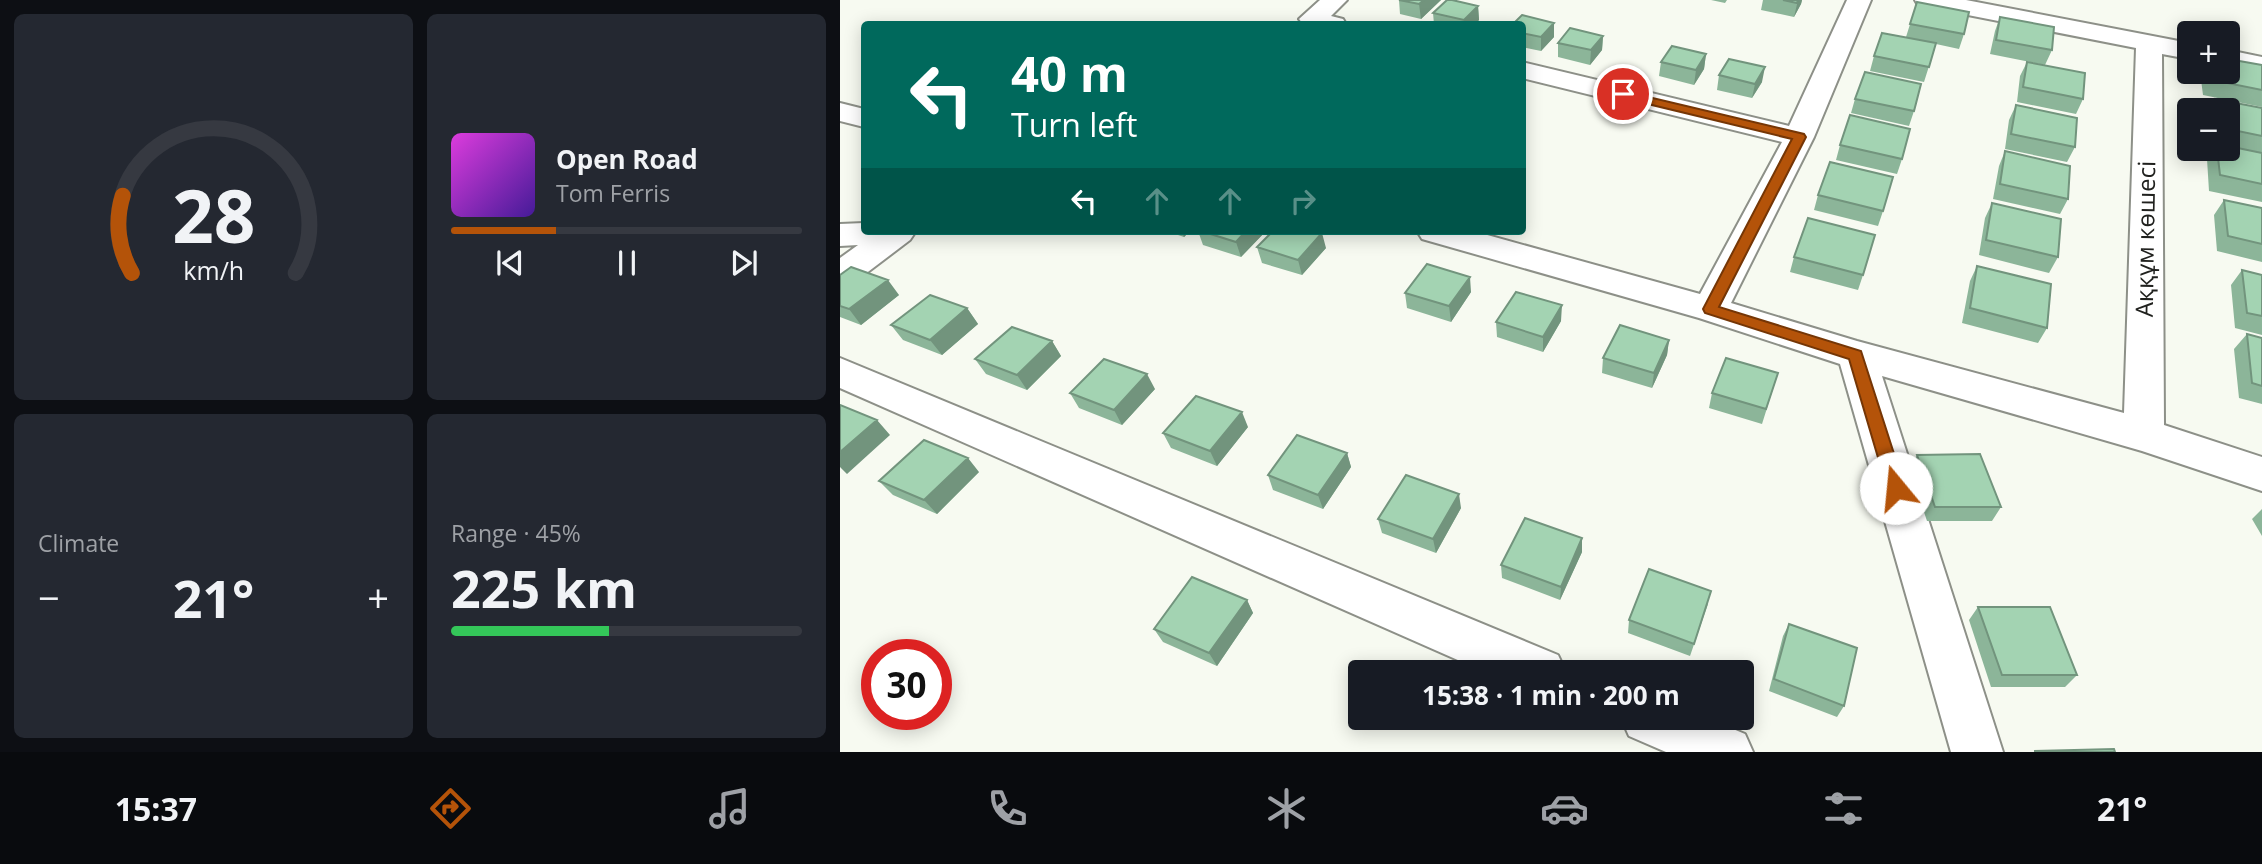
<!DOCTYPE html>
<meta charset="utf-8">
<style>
:root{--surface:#171b24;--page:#242831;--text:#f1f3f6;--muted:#9ea1a6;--line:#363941;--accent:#b45309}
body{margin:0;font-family:"Open Sans",sans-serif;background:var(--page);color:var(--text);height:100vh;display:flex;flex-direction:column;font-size:26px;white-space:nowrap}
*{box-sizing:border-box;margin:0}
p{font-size:23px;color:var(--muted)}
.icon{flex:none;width:38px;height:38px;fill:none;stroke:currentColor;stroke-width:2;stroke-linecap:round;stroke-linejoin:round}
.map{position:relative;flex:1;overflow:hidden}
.side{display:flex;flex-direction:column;gap:14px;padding:14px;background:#0d0f14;width:840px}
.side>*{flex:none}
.hud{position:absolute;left:21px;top:21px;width:665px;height:214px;border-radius:7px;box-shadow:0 4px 18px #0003;background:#00695c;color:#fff;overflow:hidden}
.buttons{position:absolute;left:1337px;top:21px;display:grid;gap:14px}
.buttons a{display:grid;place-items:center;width:63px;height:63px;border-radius:7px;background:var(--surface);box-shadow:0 4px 18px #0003;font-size:35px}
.speed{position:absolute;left:21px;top:639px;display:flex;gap:14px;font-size:35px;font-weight:700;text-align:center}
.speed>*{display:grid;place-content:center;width:91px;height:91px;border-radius:50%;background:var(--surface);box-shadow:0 4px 18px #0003;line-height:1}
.speed .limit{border:10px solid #d22;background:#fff;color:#111}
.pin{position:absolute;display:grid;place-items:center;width:60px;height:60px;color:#fff;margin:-30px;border:4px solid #fff;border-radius:50%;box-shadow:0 2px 7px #0007}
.me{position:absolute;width:77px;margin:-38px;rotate:343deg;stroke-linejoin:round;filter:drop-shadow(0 0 5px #0008)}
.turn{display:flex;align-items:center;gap:24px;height:147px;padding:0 35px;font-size:32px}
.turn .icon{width:91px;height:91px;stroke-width:2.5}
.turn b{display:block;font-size:49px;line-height:60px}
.lanes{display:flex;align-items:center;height:66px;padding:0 35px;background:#0003;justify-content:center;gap:35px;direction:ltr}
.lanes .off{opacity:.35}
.big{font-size:52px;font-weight:700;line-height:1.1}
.side .tile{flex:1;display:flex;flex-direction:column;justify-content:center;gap:10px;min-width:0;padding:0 24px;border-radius:10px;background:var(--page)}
.side .dial{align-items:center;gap:0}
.dial svg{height:182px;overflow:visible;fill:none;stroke:var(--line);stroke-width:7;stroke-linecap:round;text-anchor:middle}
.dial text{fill:var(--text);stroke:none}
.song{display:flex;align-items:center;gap:21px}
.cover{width:84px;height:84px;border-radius:10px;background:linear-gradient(135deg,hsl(300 70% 55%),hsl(260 70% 35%))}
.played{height:7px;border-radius:4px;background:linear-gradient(90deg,var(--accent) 30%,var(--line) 30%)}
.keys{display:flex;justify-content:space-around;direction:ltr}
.heat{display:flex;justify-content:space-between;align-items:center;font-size:38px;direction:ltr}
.charge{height:10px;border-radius:5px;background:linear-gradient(90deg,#34c759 45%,var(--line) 0)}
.side .tiles{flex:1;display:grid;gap:14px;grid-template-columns:repeat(2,1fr)}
.trip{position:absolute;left:508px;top:660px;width:406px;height:70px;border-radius:7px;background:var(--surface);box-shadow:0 4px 18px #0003;font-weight:700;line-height:70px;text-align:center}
.dock{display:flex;height:112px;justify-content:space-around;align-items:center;background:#090b0e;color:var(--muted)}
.dock .icon{width:49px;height:49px}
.dock .active{color:var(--accent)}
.dock b{font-size:32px;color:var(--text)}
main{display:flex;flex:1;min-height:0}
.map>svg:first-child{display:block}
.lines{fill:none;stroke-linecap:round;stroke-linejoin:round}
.minor-casing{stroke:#8d9088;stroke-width:4}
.minor{fill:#fff;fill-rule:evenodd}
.wall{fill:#8cb599}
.shaded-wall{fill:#72947d}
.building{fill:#a3d3b2;stroke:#72947d;stroke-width:2}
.route{fill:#b45309;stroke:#753606;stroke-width:2}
.labels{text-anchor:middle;stroke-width:6;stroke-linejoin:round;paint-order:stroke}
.street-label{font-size:24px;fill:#20211e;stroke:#fff}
</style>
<main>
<section class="side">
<div class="tiles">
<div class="tile dial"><svg viewBox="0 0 100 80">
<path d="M14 69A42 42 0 1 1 86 69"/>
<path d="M14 69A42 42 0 0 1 10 35" stroke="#b45309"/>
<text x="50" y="56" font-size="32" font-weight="700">28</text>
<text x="50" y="72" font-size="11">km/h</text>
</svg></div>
<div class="tile">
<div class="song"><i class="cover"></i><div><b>Open Road</b><p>Tom Ferris</p></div></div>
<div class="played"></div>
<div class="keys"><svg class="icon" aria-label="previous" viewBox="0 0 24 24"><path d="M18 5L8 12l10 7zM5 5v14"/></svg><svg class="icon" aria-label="pause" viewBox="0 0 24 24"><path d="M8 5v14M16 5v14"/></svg><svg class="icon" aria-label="next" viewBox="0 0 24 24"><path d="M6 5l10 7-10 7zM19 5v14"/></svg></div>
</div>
<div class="tile"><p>Climate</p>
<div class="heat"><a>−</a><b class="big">21°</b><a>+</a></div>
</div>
<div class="tile"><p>Range · 45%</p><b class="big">225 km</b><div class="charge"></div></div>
</div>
</section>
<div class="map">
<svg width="1422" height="752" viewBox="0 0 1422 752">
<rect width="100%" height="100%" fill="#f7faf1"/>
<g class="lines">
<defs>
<path id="minor" d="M 480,0 L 507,0 L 491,16 L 503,19 L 506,24 L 463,24 L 459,19 Z
M 1007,0 L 1031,0 L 974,137 L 891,303 L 1017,341 L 1284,413 L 1296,48 L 1087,7 L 1078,5 L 1075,0 L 1126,0 L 1349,43 L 1349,59 L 1322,54 L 1324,425 L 1422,457 L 1422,491 L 1302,451 L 1042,376 L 1163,752 L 1111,752 L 1000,364 L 859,318 L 582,239 L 577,231 L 633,231 L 860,294 L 942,142 L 682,78 L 682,62 L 949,126 Z
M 1388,50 L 1422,57 L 1422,73 L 1388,66 Z
M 0,103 L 24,109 L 24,127 L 0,121 Z
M 24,223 L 24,231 L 76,231 L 70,240 L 12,284 L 0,288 L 0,258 L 18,245 L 0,246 L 0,224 Z
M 0,358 L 718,655 L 726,672 L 645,672 L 0,388 Z
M 781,718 L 867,718 L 905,734 L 913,752 L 826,752 L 789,736 Z"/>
</defs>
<use href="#minor" class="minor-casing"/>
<use href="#minor" class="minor"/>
</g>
<path class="wall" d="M 559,0 L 601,0 L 581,19 L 560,14 Z
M 871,0 L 887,0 L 885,3 Z
M 923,0 L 962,0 L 961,4 L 954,17 L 921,10 Z
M 1077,2 L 1124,34 L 1119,49 L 1096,44 L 1084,82 L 1030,71 L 1034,56 L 1066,37 Z
M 638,6 L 639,20 L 635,24 L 594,24 L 593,13 Z
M 1160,17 L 1212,50 L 1205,65 L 1150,54 L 1155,31 Z
M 682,24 L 714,37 L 701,51 L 682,47 Z
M 763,36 L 762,50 L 750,65 L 718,57 L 718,43 Z
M 866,54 L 864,69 L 854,85 L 819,76 L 821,62 Z
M 1187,62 L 1243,99 L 1236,114 L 1177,102 L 1180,76 Z
M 1422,65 L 1422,107 L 1363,95 L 1360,72 L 1388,72 Z
M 879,75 L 922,82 L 912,98 L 877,90 Z
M 1015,99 L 1074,111 L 1069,126 L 1011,113 Z
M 1375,99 L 1422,108 L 1422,202 L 1369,191 L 1367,159 L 1373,149 L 1388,149 L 1388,110 L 1368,110 Z
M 1176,105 L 1235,147 L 1227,162 L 1165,149 L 1169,120 Z
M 1000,145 L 1062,159 L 1057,174 L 996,160 Z
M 1165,151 L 1228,199 L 1220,214 L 1153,199 L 1159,166 Z
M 978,195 L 1043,211 L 1038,226 L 974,210 Z
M 1384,200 L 1422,208 L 1422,262 L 1377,251 L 1374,215 Z
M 1152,203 L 1218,257 L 1209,273 L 1139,255 L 1145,218 Z
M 326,231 L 350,231 L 344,237 Z
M 358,231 L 426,231 L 401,257 L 363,245 Z
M 417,247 L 486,248 L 462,275 L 422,263 Z
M 954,257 L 1023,275 L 1018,290 L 950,272 Z
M 1137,266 L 1207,328 L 1198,343 L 1122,323 L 1130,281 Z
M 1402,270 L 1422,275 L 1422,335 L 1395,328 L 1391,285 Z
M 0,275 L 59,295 L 21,325 L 0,317 Z
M 631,292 L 611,322 L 567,308 L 565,293 Z
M 127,308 L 138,324 L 102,355 L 63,340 L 51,325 Z
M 721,321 L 703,352 L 657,337 L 656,322 Z
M 1407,334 L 1422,338 L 1422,404 L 1399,398 L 1394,349 Z
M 829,340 L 827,355 L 812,388 L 762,373 L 763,358 Z
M 212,341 L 221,356 L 187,390 L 146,374 L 135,359 Z
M 938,373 L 922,424 L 869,408 L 872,393 Z
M 315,389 L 282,425 L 239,408 L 230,393 Z
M 408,427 L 377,466 L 331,448 L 323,433 Z
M 507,453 L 511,467 L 483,509 L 433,490 L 428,475 Z
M 1077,455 L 1161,507 L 1152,521 L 1087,521 L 1070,470 Z
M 139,472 L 97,514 L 53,495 L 39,481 Z
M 621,508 L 596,553 L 542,533 L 538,519 Z
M 1422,509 L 1422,536 L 1412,519 Z
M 742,538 L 742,552 L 720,600 L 662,578 L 661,565 Z
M 407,600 L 413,613 L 377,666 L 323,642 L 314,629 Z
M 868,604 L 850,656 L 788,633 L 789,620 Z
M 1138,607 L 1237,675 L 1225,687 L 1151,687 L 1129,620 Z
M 949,624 L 1004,706 L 997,717 L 929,691 L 943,636 Z"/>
<path class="shaded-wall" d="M 584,0 L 601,0 L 581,19 L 579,4 Z
M 958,0 L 962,0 L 961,4 L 954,17 Z
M 638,6 L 639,20 L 635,24 L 624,24 L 624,20 Z
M 714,23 L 714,37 L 701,51 L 701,37 Z
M 763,36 L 762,50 L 750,65 L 751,50 Z
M 866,54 L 864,69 L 854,85 L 856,70 Z
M 925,67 L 922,82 L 912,98 L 915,84 Z
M 342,231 L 350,231 L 344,237 Z
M 406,231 L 426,231 L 401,257 L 396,242 Z
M 482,233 L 486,248 L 462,275 L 458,260 Z
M 630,277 L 631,292 L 611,322 L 609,306 Z
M 48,280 L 59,295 L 21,325 L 9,309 Z
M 722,305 L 721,321 L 703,352 L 703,337 Z
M 127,308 L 138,324 L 102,355 L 90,340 Z
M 829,340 L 827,355 L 812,388 L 814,373 Z
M 212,341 L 221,356 L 187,390 L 177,375 Z
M 307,374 L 315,389 L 282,425 L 274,410 Z
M 402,412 L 408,427 L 377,466 L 370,451 Z
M 37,420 L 50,435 L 7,474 L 0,467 L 0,452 Z
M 507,453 L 511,467 L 483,509 L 478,495 Z
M 128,458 L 139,472 L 97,514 L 84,500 Z
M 619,494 L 621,508 L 596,553 L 593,539 Z
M 742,538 L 742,552 L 720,600 L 721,587 Z
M 407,600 L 413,613 L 377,666 L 369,653 Z"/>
<path class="building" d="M 559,0 L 584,0 L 579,4 Z
M 607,0 L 612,0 L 638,6 L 624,20 L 593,13 Z
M 943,0 L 958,0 L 957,3 Z
M 1077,2 L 1129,12 L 1124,34 L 1070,24 Z
M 682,15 L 714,23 L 701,37 L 682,33 L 682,24 L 673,24 Z
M 1160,17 L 1214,27 L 1212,50 L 1156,40 Z
M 730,28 L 763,36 L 751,50 L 718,43 Z
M 1042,33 L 1096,43 L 1089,67 L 1034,56 Z
M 832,46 L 866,54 L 856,70 L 821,62 Z
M 889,59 L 925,67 L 915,84 L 879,75 Z
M 1388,59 L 1422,65 L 1422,90 L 1372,80 L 1371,72 L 1388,72 Z
M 1187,62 L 1245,73 L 1243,99 L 1183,87 Z
M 1025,72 L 1081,84 L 1074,111 L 1015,99 Z
M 1375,99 L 1422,108 L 1422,136 L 1388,129 L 1388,110 L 1376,110 Z
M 1176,105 L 1237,118 L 1235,147 L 1171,134 Z
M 1010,115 L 1070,129 L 1062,159 L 1000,145 Z
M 1388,146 L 1422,153 L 1422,184 L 1380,175 L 1377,149 L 1388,149 Z
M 1165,151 L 1230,166 L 1228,199 L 1160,184 Z
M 990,162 L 1053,177 L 1043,211 L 978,195 Z
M 1384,200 L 1422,208 L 1422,244 L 1388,236 Z
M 1152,203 L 1221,219 L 1218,257 L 1146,240 Z
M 968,218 L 1035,235 L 1023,275 L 954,257 Z
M 361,231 L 406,231 L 396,242 Z
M 433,231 L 476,231 L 482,233 L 458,260 L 417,247 Z
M 587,264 L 630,277 L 609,306 L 565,293 Z
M 1137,266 L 1211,284 L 1207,328 L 1130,308 Z
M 11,267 L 48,280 L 9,309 L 0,306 L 0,275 Z
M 1402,270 L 1422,275 L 1422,316 L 1407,313 Z
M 676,292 L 722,305 L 703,337 L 656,322 Z
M 90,295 L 127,308 L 90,340 L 51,325 Z
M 780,325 L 829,340 L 814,373 L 763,358 Z
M 172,327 L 212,341 L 177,375 L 135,359 Z
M 1407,334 L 1422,338 L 1422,386 L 1412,383 Z
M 886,358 L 938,373 L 926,409 L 872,393 Z
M 264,359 L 307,374 L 274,410 L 230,393 Z
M 356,396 L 402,412 L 370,451 L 323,433 Z
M 0,405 L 37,420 L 0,452 Z
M 457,435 L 507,453 L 478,495 L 428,475 Z
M 84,440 L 128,458 L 84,500 L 39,481 Z
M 1140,454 L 1161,507 L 1095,507 L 1077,455 Z
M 566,475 L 619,494 L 593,539 L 538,519 Z
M 685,518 L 742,538 L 721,587 L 661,565 Z
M 809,569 L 871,591 L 854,644 L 789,620 Z
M 352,577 L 407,600 L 369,653 L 314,629 Z
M 1138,607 L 1210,607 L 1237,675 L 1162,675 Z
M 949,624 L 1017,648 L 1004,706 L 934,679 Z
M 1274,749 L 1275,752 L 1195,752 L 1195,751 Z"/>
<path class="route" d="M 783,91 L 964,134 L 966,137 L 879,307 L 1021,351 L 1065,488 L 1063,493 L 1056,495 L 1050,493 L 1047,488 L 1009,359 L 865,313 L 863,309 L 952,139 L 779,97 L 777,94 Z"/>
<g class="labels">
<g class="street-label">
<text transform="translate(1306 239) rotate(-89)" y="8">Аққұм көшесі</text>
</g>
</g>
</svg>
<div class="buttons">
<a>+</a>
<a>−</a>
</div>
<div class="speed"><div class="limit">30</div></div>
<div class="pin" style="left:783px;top:94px;background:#d93025"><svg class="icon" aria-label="arrive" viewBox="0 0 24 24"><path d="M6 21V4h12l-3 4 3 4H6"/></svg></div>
<svg class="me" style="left:1056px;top:488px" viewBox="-20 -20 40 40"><circle r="19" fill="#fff"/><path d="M0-13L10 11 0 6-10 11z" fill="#b45309"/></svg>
<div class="trip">15:38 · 1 min · 200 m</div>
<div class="hud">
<div class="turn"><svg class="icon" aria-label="left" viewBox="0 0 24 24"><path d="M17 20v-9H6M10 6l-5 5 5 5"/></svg><div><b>40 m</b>Turn left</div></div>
<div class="lanes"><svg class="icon" aria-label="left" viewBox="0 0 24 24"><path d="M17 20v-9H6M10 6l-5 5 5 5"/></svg><svg class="icon off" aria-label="ahead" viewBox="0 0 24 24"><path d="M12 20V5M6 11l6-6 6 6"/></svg><svg class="icon off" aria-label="ahead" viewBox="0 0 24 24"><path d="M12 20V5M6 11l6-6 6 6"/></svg><svg class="icon off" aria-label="right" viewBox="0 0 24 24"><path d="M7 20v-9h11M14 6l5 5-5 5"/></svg></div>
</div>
</div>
</main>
<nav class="dock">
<b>15:37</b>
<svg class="icon active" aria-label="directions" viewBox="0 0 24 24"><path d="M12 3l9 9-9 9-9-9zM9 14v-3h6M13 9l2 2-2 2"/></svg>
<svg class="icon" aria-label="music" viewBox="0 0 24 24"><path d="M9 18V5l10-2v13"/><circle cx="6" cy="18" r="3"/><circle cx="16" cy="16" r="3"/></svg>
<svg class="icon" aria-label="phone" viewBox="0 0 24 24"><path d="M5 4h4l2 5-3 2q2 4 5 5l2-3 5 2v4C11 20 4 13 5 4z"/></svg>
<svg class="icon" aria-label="climate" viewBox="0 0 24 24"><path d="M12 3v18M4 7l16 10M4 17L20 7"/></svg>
<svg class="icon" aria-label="car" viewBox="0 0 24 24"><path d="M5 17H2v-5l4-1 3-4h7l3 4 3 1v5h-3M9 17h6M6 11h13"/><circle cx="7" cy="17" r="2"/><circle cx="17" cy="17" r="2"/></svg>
<svg class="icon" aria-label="filters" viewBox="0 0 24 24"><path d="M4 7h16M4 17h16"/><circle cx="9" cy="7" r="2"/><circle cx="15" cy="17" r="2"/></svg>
<b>21°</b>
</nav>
